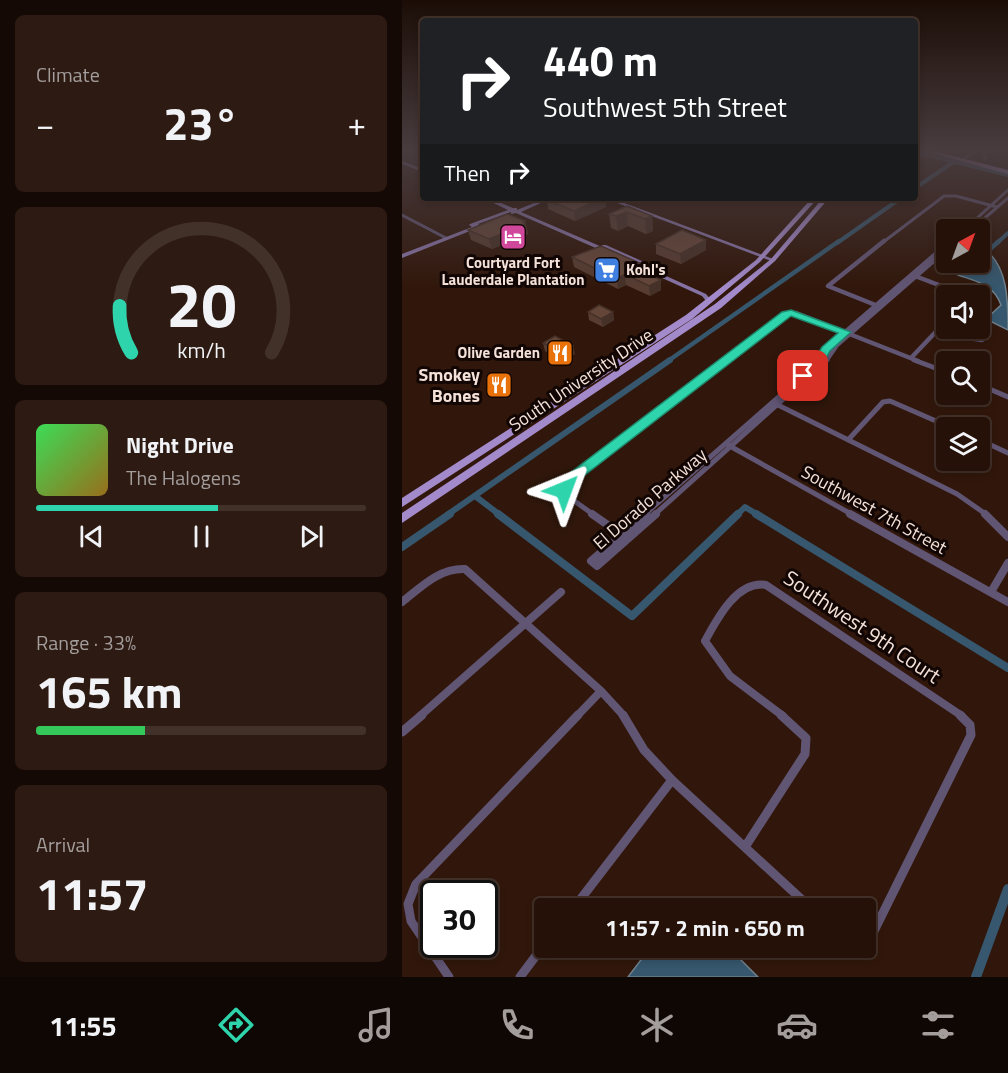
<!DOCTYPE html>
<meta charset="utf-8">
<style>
:root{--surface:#251108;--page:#2d1a12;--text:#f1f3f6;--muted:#a39d9c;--line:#423129;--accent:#2ed4ab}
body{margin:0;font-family:"Titillium Web",sans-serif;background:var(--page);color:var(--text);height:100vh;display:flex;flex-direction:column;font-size:22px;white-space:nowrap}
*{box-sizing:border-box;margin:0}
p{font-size:20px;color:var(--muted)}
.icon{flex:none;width:33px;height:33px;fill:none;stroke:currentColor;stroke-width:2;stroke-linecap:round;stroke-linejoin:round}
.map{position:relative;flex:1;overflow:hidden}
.details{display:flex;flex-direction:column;gap:15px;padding:15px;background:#140904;width:402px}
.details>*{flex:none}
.banner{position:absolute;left:18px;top:18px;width:498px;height:183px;border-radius:6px;box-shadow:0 3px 9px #0003,0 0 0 2px var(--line);background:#202124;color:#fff;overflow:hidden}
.needle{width:39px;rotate:41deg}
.controls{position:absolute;left:534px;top:219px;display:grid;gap:12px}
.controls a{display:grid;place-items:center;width:54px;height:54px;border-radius:6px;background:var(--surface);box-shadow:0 3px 9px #0003,0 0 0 2px var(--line);font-size:30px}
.speed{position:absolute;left:18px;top:880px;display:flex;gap:12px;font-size:30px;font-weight:700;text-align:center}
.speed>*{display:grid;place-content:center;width:78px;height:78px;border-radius:50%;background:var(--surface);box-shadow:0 3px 9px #0003,0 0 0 2px var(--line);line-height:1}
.speed .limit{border:3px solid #111;border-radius:9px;background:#fff;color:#111}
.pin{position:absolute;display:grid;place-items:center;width:51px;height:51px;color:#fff;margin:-26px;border-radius:12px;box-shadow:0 3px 9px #0006}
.me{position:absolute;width:66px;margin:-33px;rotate:44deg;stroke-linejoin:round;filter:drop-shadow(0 0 4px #0008)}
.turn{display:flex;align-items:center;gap:21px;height:126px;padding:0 24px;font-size:27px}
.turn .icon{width:78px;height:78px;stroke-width:2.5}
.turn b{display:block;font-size:42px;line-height:51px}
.then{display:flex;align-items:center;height:57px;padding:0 24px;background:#0003;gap:12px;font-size:22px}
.big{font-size:45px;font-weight:700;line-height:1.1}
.details .tile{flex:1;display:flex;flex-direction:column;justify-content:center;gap:9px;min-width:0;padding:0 21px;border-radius:9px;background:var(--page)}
.details .dial{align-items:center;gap:0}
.dial svg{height:156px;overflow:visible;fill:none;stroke:var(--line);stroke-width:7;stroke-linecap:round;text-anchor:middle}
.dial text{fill:var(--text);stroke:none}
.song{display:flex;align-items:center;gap:18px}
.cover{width:72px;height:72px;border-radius:9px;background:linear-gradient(135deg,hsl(130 70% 55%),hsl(40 70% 35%))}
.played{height:6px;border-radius:3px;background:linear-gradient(90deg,var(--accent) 55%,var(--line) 55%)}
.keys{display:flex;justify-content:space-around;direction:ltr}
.heat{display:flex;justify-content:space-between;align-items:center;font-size:33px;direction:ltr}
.charge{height:9px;border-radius:4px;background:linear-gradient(90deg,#34c759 33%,var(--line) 0)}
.trip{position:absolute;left:132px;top:898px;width:342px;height:60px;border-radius:6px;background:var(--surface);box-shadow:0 3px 9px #0003,0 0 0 2px var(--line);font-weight:700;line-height:60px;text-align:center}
.menu{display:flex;height:96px;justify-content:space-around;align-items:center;background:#0f0703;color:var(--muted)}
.menu .icon{width:42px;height:42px}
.menu .active{color:var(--accent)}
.menu b{font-size:27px;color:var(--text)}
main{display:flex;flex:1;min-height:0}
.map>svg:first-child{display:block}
.water{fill:#36576d;stroke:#6f808d;stroke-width:1.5}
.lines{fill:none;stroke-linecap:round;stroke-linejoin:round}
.canal-far4{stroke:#36576d;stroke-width:4}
.canal-far3{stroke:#36576d;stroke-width:4.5}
.canal-far2{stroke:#36576d;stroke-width:6}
.canal-far1{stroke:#36576d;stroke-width:8}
.canal{stroke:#36576d;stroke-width:10}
.street-far4{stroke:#615574;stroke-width:3}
.street-far3{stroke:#615574;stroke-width:4.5}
.street-far2{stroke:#615574;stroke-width:5}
.street-far1{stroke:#615574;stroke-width:8}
.street{stroke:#615574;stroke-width:9}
.secondary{fill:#8673a5;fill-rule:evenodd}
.primary{fill:#a38aca;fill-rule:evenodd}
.wall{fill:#563c31}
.shaded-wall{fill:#463128}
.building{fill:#644639;stroke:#463128;stroke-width:1.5}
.route{fill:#2ed4ab;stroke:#1e8a6f;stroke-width:1.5}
.labels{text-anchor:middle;stroke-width:6;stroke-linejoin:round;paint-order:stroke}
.far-poi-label{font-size:15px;font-weight:bold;fill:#f4e1d9;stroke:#110603}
.poi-label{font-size:18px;font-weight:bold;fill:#f4e1d9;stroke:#110603;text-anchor:end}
.street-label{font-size:18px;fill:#f4e1d9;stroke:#110603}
.near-street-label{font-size:21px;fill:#f4e1d9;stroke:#110603}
</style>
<main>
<section class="details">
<div class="tile"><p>Climate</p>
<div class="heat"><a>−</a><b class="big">23°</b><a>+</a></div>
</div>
<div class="tile dial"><svg viewBox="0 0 100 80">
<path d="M14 69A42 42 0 1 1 86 69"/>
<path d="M14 69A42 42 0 0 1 8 45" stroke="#2ed4ab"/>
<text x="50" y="56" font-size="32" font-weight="700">20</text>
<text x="50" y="72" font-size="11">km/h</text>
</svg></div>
<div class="tile">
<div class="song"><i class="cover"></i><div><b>Night Drive</b><p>The Halogens</p></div></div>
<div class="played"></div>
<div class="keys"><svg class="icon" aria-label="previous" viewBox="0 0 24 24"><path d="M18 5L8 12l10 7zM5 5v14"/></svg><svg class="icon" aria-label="pause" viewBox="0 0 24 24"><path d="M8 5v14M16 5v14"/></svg><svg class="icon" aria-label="next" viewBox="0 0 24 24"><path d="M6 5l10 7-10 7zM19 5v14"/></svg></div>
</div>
<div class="tile"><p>Range · 33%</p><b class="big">165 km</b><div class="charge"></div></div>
<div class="tile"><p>Arrival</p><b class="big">11:57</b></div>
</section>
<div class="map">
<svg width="606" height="977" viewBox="0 0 606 977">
<rect width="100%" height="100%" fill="#31170b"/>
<path class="water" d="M 581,248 C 606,265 606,300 606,330 L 584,319 L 599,305 C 591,284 576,282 556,275 L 567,263 L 578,262 L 578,252 Z
M 248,948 L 327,948 L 356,977 L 226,977 Z"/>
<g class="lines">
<path class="canal-far4" d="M 513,152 L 606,175
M 513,188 L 553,161
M 435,243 L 499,198
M 595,243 L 606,233"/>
<path class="canal-far3" d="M 587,259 L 587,250 L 597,241
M 266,361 L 437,241"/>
<path class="canal-far2" d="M 73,496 L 98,515
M 45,515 L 268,360
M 335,515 L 343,507 L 356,515"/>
<path class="canal-far1" d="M 96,514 L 230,616 L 336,514
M 354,514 L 606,668
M 0,547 L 48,514"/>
<path class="canal" d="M 574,977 L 606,889"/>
<path class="street-far4" d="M 582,151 L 583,158
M 563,158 L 572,151
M 0,215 L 44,238
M 562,230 L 606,190
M 569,230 L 606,198
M 480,243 L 542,196 L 554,196 L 595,207"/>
<path class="street-far3" d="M 513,276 L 566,296
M 476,306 L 426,286 L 482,241
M 538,328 L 566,338 L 580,340
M 509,358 L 544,321
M 323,361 L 383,315 L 394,313 L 516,361
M 418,361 L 427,346 L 544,245
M 424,361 L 435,345 L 544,250"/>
<path class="street-far2" d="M 512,360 L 544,372
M 578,385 L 606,397
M 374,404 L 555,494 L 585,515
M 446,440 L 481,402 L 488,401 L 550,428
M 578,440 L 606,453
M 326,445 L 451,515
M 192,515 L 164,495 L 162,490 L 164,483 L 325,360
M 242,515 L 419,360
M 252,515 L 425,360"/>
<path class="street-far1" d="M 190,514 L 220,535
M 244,514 L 189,561 L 195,566 L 254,514
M 448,514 L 606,602
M 583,514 L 606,537
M 589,592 L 606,563
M 0,602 C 19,587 37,568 63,569 L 199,691 L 222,716
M 18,716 L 159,592
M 175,716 L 199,691
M 381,716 L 328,676 L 303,641 C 315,619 335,580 364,585 L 560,716"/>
<path class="street" d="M 221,715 L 242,750 L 270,780 L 410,909
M 0,732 L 20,715
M 343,847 L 403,754 L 404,738 L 379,715
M 171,909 L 270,780
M 464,942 L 471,933 L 569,735 L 568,725 L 558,715
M 47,977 L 9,921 L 6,904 L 14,884 L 176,715
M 118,977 L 142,945"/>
<path class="secondary" d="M 0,161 L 21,169 L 21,172 L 0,164 Z
M 81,198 L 87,198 L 111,208 L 115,208 L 115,210 L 144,198 L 150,198 L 119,212 L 200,247 L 200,245 L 204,245 L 242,262 L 237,263 L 209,251 L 209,253 L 205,253 L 114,213 L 109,214 L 109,212 L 76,224 L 79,226 L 78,227 L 0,258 L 0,254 L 70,227 L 67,225 L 68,224 L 106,210 Z
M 202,198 L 209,198 L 374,260 L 369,261 Z
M 231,261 L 304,294 L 310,301 L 305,302 L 300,296 L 229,264 L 229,262 Z"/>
<path class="primary" d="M 522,151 L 532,151 L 606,170 L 606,174 Z
M 410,198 L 416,198 L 358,262 L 290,319 L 0,507 L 0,498 L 284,315 L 354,260 Z
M 421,198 L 427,198 L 373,261 L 319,308 L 0,523 L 0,513 L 313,304 L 369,259 Z"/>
</g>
<path class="wall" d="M 149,198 L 203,198 L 204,207 L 173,221 L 146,209 L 145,200 Z
M 225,206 L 250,216 L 251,231 L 244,234 L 226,226 L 216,231 L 209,228 L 207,214 Z
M 123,221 L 126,234 L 90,249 L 69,240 L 66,230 Z
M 254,244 L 304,250 L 279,264 L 254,254 Z
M 170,257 L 242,265 L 242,272 L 259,290 L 248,296 L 224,285 L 216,289 L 172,267 Z
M 186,312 L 211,312 L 212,320 L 201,327 L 187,320 Z
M 141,343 L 173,354 L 161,361 L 143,351 Z"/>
<path class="shaded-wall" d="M 201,198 L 203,198 L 204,207 L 173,221 L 172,211 Z
M 225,212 L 226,226 L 216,231 L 214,216 Z
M 250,216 L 251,231 L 244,234 L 243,219 Z
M 123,221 L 126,234 L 90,249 L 87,239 Z
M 304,240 L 304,250 L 279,264 L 278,254 Z
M 242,265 L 242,275 L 234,269 Z
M 223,274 L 224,285 L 216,289 L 215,279 Z
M 259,280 L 259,290 L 248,296 L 247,286 Z
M 211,312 L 212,320 L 201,327 L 199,319 Z
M 171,346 L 173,354 L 161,361 L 159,353 Z"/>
<path class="building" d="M 149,198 L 201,198 L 172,211 L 145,200 Z
M 225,206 L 250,216 L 243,219 L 225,212 L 214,216 L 207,214 Z
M 105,214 L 123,221 L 121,222 L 123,224 L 87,239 L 66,230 Z
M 280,230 L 304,240 L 278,254 L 254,244 Z
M 199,246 L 242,265 L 234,269 L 259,280 L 247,286 L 223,274 L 215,279 L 170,257 Z
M 197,305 L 211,312 L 199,319 L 186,312 Z
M 153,336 L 171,346 L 159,353 L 141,343 Z"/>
<linearGradient id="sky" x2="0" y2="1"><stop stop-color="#1b0d06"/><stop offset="0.52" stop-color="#483c3f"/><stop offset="1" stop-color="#483c3f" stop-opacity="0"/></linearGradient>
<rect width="606" height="288" fill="url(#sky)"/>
<path class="route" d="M 389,310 L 449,332 L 428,351 L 420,366 L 405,379 L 397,379 L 395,376 L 411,362 L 420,347 L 436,333 L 389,316 L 170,485 L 167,494 L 157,494 L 155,490 L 160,479 L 380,312 Z"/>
<defs>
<symbol id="hotel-square" viewBox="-11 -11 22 22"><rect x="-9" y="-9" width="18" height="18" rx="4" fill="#d1479c" stroke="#110603"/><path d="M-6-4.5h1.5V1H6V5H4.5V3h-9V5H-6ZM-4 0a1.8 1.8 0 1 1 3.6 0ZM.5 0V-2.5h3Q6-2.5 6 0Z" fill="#fff"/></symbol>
<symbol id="supermarket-square" viewBox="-11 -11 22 22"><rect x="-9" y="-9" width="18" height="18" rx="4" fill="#3f7fe0" stroke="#110603"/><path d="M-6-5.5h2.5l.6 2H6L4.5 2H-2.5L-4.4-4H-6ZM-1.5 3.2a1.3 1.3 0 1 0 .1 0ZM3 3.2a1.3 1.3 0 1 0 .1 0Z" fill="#fff"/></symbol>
<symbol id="restaurant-square" viewBox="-11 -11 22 22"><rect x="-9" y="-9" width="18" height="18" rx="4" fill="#e8710a" stroke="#110603"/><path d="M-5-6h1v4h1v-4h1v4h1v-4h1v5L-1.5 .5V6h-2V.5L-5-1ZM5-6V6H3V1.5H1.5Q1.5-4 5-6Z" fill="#fff"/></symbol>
</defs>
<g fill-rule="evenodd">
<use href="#hotel-square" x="96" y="222" width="30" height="30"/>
<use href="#supermarket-square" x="190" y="255" width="30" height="30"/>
<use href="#restaurant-square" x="143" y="338" width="30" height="30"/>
<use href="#restaurant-square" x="82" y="370" width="30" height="30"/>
</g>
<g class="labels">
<g class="far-poi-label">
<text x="111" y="268">Courtyard Fort<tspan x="111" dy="17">Lauderdale Plantation</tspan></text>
<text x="224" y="275" text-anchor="start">Kohl's</text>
<text x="138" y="358" text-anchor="end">Olive Garden</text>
</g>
<g class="poi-label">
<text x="78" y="381">Smokey<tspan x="78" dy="21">Bones</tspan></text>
</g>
<g class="street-label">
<text transform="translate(179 380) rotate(-34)" y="6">South University Drive</text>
<text transform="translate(248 499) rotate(-41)" y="6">El Dorado Parkway</text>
<text transform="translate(472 510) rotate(29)" y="6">Southwest 7th Street</text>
</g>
<g class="near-street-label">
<text transform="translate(460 627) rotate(34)" y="7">Southwest 9th Court</text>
</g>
</g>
</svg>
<div class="controls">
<a><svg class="needle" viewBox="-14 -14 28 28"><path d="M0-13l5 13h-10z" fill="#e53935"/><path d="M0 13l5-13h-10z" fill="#a39d9c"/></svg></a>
<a><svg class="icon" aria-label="sound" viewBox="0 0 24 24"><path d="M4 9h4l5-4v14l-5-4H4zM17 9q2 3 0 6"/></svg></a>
<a><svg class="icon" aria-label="search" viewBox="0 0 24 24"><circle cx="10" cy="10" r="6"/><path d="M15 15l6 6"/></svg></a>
<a><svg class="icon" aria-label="layers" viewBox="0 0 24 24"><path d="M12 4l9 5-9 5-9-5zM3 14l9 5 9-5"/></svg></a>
</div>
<div class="speed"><div class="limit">30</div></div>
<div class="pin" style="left:401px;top:376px;background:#d93025"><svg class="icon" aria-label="arrive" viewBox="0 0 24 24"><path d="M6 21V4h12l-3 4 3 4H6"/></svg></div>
<svg class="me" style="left:162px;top:490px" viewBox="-20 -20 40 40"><path d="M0-17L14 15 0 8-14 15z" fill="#2ed4ab" stroke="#fff" stroke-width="4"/></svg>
<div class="trip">11:57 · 2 min · 650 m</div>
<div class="banner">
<div class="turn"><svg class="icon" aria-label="right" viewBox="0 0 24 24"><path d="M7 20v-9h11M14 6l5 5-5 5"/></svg><div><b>440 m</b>Southwest 5th Street</div></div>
<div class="then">Then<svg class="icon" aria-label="right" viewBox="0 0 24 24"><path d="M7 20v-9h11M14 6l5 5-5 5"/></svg></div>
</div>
</div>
</main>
<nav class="menu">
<b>11:55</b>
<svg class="icon active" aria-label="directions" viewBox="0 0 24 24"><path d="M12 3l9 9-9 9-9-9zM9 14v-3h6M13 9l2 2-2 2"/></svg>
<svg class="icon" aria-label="music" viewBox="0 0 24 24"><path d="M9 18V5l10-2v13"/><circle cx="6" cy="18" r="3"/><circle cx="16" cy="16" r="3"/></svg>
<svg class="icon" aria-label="phone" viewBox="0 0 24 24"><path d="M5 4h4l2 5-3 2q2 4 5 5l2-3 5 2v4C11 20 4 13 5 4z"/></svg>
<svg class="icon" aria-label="climate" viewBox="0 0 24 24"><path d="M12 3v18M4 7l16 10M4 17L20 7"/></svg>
<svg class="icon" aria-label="car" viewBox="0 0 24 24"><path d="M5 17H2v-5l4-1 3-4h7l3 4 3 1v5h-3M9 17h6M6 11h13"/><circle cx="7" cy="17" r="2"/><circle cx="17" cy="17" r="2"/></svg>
<svg class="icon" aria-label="filters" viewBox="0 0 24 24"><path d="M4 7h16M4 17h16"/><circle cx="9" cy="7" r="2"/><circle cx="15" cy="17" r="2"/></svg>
</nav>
